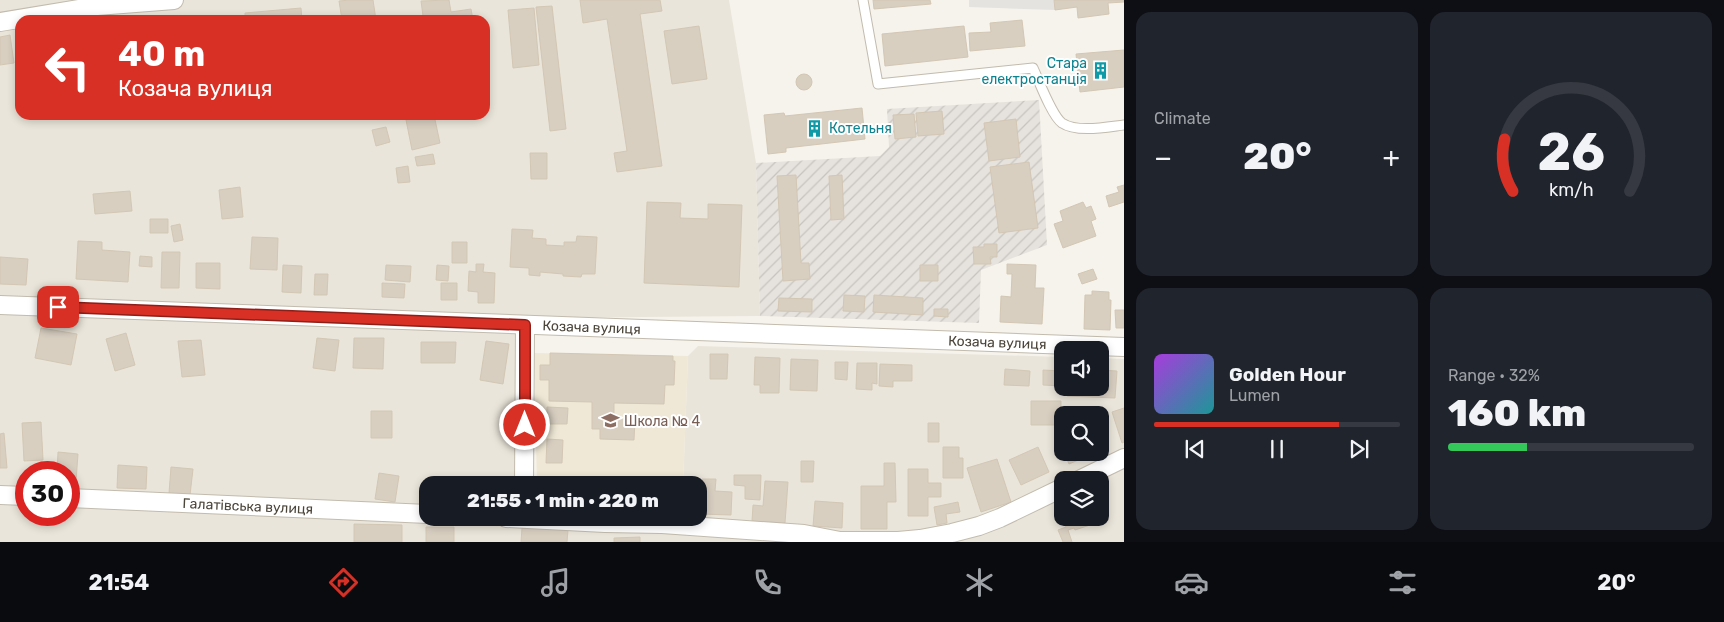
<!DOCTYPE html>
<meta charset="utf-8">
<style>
:root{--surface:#171b24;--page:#20242c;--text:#f1f3f6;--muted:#9ea1a6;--line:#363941;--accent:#d93025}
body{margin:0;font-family:Rubik,sans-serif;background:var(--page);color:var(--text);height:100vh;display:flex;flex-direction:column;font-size:19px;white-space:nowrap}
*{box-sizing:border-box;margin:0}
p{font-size:16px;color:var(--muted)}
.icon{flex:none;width:28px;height:28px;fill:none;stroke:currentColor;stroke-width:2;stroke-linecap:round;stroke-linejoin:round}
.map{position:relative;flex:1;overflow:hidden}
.drawer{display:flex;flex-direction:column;gap:12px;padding:12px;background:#0d0f14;width:600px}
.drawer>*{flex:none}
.hud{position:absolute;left:15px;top:15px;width:475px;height:105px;border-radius:15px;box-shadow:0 2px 8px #0003;background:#d93025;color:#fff;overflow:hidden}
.tools{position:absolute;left:1054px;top:341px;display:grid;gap:10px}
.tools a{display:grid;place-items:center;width:55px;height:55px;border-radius:10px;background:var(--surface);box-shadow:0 2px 8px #0003;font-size:25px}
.speed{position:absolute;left:15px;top:461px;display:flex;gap:10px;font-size:25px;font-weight:700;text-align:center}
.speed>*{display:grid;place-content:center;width:65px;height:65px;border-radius:50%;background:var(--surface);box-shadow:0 2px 8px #0003;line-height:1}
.speed .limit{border:8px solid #d22;background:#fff;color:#111}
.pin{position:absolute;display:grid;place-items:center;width:42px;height:42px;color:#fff;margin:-21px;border-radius:10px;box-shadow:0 2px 8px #0006}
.me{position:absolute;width:55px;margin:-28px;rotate:0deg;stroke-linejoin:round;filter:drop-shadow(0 0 4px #0008)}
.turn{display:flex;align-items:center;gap:18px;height:105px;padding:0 20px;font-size:22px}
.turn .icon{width:65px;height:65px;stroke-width:2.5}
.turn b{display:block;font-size:35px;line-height:42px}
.big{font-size:38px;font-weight:800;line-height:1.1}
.drawer .card{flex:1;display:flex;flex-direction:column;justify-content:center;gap:8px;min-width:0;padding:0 18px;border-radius:15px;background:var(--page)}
.drawer .dial{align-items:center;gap:0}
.dial svg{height:130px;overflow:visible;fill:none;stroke:var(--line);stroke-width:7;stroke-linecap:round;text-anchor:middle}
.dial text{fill:var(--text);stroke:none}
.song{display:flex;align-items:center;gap:15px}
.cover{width:60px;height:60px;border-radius:8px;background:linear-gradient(135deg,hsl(280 70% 55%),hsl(180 70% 35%))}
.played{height:5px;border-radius:2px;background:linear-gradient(90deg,var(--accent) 75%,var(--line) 75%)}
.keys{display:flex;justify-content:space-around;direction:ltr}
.heat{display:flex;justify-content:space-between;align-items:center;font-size:28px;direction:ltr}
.charge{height:8px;border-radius:4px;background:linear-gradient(90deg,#34c759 32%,var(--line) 0)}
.drawer .tiles{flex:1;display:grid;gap:12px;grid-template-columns:repeat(2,1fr)}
.trip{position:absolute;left:419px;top:476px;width:288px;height:50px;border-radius:15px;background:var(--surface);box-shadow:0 2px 8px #0003;font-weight:800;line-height:50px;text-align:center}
.dock{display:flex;height:80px;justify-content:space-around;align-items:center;background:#090b0e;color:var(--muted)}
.dock .icon{width:35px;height:35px}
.dock .on{color:var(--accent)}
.dock b{font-size:22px;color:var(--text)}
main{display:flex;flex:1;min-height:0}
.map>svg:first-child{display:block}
.residential{fill:#eae5da;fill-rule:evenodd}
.industrial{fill:url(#industrial-furrows)}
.education{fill:#efe8d6}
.parking{fill:#e5e3e0}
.building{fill:#d8cfc1;stroke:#d3c7b4}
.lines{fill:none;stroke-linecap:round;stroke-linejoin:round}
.service-casing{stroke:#c2bbae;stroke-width:11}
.minor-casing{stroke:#c2bbae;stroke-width:20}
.service{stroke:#fff;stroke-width:9}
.minor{stroke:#fff;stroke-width:18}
.route-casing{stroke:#8d1f18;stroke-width:12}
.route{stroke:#d93025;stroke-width:9}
.labels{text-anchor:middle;stroke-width:4;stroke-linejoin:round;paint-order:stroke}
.culture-label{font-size:14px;fill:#0d838f;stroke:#fff;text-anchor:end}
.street-label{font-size:14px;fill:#4b4439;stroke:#fff}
.education-label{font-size:14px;fill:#785e54;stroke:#fff;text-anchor:start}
</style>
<main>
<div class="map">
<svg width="1124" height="542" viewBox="0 0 1124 542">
<defs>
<pattern id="industrial-furrows" width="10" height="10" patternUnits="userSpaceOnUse" patternTransform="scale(1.25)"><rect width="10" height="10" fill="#e6e2dd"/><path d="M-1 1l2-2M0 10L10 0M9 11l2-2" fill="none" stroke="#c7c3be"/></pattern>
</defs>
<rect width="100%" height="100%" fill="#f6f3ec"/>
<path class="residential" d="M 0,0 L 729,0 L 756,163 L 760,316 L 522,318 L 517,485 L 428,485 L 427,507 L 69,491 L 69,472 L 26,472 L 26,489 L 0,487 ZM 20,20 L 485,20 L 485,115 L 20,115 Z
M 698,346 L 1062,357 L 1062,388 L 1100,388 L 1100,358 L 1124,359 L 1124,542 L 0,542 L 0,503 L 26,504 L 26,515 L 69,515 L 69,506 L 684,532 L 683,518 L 698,518 L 698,485 L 683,485 L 688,356 ZM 1062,415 L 1100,415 L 1100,452 L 1062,452 ZM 1062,480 L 1100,480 L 1100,518 L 1062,518 Z"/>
<path class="industrial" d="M 1039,100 L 1047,245 L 981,270 L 979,323 L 760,316 L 756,163 L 880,156 L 889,147 L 887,109 Z"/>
<path class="education" d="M 534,353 L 688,356 L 683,485 L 537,485 Z"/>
<path class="parking" d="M 969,0 L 1054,0 L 1055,10 L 969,7 Z"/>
<path class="building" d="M 350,0 L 373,0 L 376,20 L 342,20 L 339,1 Z
M 449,0 L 451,12 L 471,9 L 473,20 L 405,20 L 405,18 L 423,16 L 421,1 Z
M 580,0 L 660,0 L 662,11 L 640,14 L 662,166 L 617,172 L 614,153 L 627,151 L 607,19 L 583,23 Z
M 873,0 L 930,0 L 931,4 L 874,9 Z
M 1054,0 L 1124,0 L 1124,2 L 1108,3 L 1109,14 L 1078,18 L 1077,7 L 1055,10 Z
M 552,6 L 566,129 L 550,131 L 536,7 Z
M 301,8 L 302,20 L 245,20 L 245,13 Z
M 534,8 L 539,65 L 513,68 L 508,10 Z
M 1022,20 L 1025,46 L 970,51 L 969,33 L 991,32 L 990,23 Z
M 699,26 L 707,79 L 672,84 L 664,31 Z
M 964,26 L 968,57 L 885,66 L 882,34 Z
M 10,35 L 14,63 L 0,65 L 0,37 Z
M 1124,50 L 1124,87 L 1080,92 L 1076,54 Z
M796 82a8 8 0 1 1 16 0a8 8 0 1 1-16 0Z
M 862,108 L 865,139 L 786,148 L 786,152 L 768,154 L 764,115 L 784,113 L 785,116 Z
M 942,111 L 944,134 L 918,136 L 916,113 Z
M 914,114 L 916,137 L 895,139 L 893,115 Z
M 405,115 L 434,115 L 440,143 L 412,150 Z
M 1016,119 L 1020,157 L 989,161 L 984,123 Z
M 386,127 L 390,142 L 376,146 L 372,130 Z
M 530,153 L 547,153 L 547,179 L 531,179 Z
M 433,154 L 435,164 L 417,166 L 415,157 Z
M 1029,162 L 1038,228 L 999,233 L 990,167 Z
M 408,166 L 410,182 L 398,183 L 396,168 Z
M 796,175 L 801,263 L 809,263 L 810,279 L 783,281 L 777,176 Z
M 842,175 L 844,219 L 831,220 L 829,176 Z
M 1124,185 L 1124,202 L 1109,207 L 1106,196 L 1119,192 L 1117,187 Z
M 240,187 L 243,217 L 222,219 L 219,190 Z
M 130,191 L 132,211 L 95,214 L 93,194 Z
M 647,202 L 681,203 L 680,218 L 708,219 L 708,204 L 742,205 L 739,287 L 644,283 Z
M 1083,202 L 1086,208 L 1091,206 L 1096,219 L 1091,221 L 1096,236 L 1063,248 L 1054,224 L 1063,221 L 1060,211 Z
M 150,219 L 168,219 L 168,233 L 150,233 Z
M 180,224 L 183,240 L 174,242 L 171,226 Z
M 512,229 L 533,230 L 532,238 L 546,239 L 546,245 L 564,246 L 564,242 L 576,242 L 577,236 L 597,237 L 595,274 L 582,274 L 581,277 L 563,276 L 563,274 L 540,272 L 540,276 L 529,275 L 529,268 L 510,267 Z
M 252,237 L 278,238 L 277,270 L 250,269 Z
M 78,241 L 102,242 L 102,250 L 130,252 L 128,282 L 76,279 Z
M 452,242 L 467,242 L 467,263 L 452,263 Z
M 984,244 L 997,244 L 997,257 L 990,257 L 991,264 L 974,264 L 973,247 L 984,247 Z
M 162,252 L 180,252 L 179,288 L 161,288 Z
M 140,256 L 152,257 L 152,267 L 139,266 Z
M 0,257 L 28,259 L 26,285 L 0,284 Z
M 196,263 L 220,263 L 220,289 L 196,288 Z
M 476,264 L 484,264 L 483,272 L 495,273 L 494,303 L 478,303 L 478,292 L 468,291 L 469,271 L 476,272 Z
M 1007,264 L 1036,265 L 1035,288 L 1044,288 L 1042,324 L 1000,322 L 1001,296 L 1011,297 L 1012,274 L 1007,274 Z
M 283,265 L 302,266 L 301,293 L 282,292 Z
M 386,265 L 411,266 L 410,282 L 385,280 Z
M 437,265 L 449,266 L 448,281 L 436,280 Z
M 920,265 L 938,265 L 938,281 L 920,281 Z
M 1093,269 L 1097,279 L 1082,284 L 1078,274 Z
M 315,274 L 328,274 L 327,295 L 314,295 Z
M 382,283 L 405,284 L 404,298 L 382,297 Z
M 441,283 L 457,283 L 457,300 L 441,300 Z
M 1092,291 L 1109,292 L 1109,300 L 1111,300 L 1110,330 L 1084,329 L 1085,295 L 1092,295 Z
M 844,295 L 865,296 L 864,312 L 843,311 Z
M 874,295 L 923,298 L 923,315 L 873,312 Z
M 779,298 L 812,299 L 812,312 L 778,311 Z
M 934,309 L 948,309 L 948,317 L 934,316 Z
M 1115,310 L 1124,310 L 1124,328 L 1116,328 Z
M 41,328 L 77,334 L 71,365 L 35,358 Z
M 126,333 L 135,365 L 115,371 L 106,339 Z
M 317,338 L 339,340 L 335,371 L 313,368 Z
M 354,338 L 384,338 L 383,369 L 353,368 Z
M 201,340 L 205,375 L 182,377 L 178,341 Z
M 486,341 L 509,344 L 503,384 L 480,380 Z
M 421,342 L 456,342 L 455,363 L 421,363 Z
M 550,353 L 673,356 L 673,361 L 675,361 L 674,385 L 665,385 L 664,404 L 614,403 L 614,418 L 635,419 L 634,440 L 600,439 L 600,429 L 592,429 L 592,402 L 549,401 L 549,380 L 540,380 L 540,365 L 550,365 Z
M 710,354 L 728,354 L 727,379 L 710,379 Z
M 755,357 L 780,358 L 779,393 L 760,393 L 760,385 L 754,385 Z
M 791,359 L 818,360 L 817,391 L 790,390 Z
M 835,362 L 848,362 L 847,380 L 835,379 Z
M 857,363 L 877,363 L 877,384 L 872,383 L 872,390 L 856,389 Z
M 880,364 L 912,365 L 912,381 L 893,381 L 893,387 L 879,386 Z
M 1005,369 L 1030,371 L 1029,386 L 1004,385 Z
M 1043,370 L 1062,371 L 1062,386 L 1043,385 Z
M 1100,370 L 1117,371 L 1115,398 L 1067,396 L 1068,388 L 1100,388 Z
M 1031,401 L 1061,401 L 1061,425 L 1031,425 Z
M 547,407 L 568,408 L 567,424 L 547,424 Z
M 1124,408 L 1124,442 L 1122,443 L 1112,412 Z
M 371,411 L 392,411 L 392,438 L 371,438 Z
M 41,422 L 43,460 L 24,461 L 22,423 Z
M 928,423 L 939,423 L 939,442 L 928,442 Z
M 4,433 L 7,468 L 0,468 L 0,434 Z
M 547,439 L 563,440 L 562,463 L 546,463 Z
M 943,447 L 959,447 L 959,458 L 963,458 L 963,478 L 943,478 Z
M 1038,447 L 1049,472 L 1021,485 L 1009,460 Z
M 58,452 L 78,454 L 76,481 L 69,481 L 69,472 L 57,472 Z
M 1064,452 L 1089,452 L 1090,455 L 1069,464 Z
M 997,459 L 1011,502 L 981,512 L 967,468 Z
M 801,461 L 814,461 L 813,482 L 801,482 Z
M 884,463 L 895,463 L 896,502 L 887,502 L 887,529 L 861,529 L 861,486 L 884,486 Z
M 118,465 L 147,467 L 146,489 L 117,488 Z
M 171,467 L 193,469 L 190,495 L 169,493 Z
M 908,469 L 928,469 L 928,483 L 941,483 L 941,497 L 928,497 L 928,516 L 908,516 Z
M 379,473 L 399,476 L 395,502 L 375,499 Z
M 734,475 L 761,475 L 760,500 L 745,499 L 745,486 L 734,485 Z
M 702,479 L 716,479 L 715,491 L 732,492 L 731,515 L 701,514 Z
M 765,481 L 788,482 L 785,523 L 752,521 L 753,505 L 763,506 Z
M 815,501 L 843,503 L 842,528 L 813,526 Z
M 958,502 L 960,512 L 946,514 L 947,523 L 937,525 L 934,507 Z
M 1063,518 L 1091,518 L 1093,524 L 1075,530 L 1074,528 L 1068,530 L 1072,542 L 1063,542 L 1058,530 L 1066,527 Z
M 354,524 L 402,525 L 402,542 L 354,542 Z
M 426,527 L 454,527 L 454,542 L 426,542 Z
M 522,528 L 568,530 L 567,542 L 521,542 Z
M 640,537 L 640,542 L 614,542 L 614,538 Z"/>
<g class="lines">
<defs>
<path id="service" d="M 863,0 L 878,84 L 1033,68 C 1039,81 1052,116 1062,123 C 1077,133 1107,127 1124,125"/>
<g id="minor">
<path d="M 0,22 L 97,6 L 174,0"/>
<path id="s1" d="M 0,305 L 1124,347"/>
<path d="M 1079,480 L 1124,458"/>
<path d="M 524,485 L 525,325"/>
<path d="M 0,495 L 26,496"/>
<path id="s2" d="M 69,498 L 428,514"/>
<path d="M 506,518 L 605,523 L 662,524 L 804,534 L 840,541 L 898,541 L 920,539 L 952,533 L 979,526 L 1000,518 L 1062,488"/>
</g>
</defs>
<use href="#service" class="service-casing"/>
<use href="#minor" class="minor-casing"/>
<use href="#service" class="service"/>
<use href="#minor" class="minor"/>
</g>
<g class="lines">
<defs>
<path id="route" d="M 58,307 L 525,325 L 525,425"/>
</defs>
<use href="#route" class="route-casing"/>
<use href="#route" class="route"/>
</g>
<defs>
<symbol id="building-bare" viewBox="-9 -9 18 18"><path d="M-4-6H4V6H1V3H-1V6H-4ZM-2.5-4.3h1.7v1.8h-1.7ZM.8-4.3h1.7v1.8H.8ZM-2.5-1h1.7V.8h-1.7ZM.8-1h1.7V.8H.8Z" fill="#0f9aa8" stroke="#fff" stroke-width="2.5" paint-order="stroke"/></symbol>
<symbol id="school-bare" viewBox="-9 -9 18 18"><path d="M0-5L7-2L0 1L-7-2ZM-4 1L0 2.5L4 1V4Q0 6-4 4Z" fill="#8d6e63" stroke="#fff" stroke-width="2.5" paint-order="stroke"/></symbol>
</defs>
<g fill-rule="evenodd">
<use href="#building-bare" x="1088" y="58" width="25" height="25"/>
<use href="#building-bare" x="802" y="116" width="25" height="25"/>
<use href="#school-bare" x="598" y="408" width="25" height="25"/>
</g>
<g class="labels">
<g class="culture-label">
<text x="1087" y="68">Cтара<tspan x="1087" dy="16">електростанція</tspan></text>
<text x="829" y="133" text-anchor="start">Котельня</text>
</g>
<g class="street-label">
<text dy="5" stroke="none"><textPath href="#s1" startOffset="592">Козача вулиця</textPath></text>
<text dy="5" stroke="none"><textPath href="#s1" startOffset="998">Козача вулиця</textPath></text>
<text dy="5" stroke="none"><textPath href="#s2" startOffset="179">Галатівська вулиця</textPath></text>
</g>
<g class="education-label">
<text x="624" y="426">Школа № 4</text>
</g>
</g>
</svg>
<div class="tools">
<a><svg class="icon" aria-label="sound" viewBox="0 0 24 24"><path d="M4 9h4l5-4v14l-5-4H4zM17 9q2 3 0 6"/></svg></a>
<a><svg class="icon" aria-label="search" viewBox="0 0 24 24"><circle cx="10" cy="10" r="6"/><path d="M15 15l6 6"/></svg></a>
<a><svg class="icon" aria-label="layers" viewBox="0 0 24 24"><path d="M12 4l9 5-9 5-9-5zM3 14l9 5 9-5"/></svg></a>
</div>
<div class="speed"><div class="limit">30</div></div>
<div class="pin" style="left:58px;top:307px;background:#d93025"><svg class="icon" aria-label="arrive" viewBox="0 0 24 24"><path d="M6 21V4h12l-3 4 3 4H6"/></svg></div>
<svg class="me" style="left:525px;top:425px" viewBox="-20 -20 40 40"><circle r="17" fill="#d93025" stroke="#fff" stroke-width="3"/><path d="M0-11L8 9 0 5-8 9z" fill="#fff"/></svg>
<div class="trip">21:55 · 1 min · 220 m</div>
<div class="hud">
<div class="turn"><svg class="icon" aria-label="left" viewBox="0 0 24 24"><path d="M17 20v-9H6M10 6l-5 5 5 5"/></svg><div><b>40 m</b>Козача вулиця</div></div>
</div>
</div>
<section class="drawer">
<div class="tiles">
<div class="card"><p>Climate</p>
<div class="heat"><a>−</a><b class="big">20°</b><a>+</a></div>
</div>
<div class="card dial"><svg viewBox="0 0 100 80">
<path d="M14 69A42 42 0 1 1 86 69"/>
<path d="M14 69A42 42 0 0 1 9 37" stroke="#d93025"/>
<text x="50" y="56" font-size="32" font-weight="700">26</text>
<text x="50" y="72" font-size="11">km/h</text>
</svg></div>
<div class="card">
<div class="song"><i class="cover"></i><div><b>Golden Hour</b><p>Lumen</p></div></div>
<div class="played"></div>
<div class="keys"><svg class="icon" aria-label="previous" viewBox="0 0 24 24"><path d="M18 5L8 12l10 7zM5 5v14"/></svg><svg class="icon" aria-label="pause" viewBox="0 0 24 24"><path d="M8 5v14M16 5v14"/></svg><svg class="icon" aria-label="next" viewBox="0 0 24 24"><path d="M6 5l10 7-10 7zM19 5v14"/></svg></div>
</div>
<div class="card"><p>Range · 32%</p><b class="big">160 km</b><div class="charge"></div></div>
</div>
</section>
</main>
<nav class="dock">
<b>21:54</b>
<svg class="icon on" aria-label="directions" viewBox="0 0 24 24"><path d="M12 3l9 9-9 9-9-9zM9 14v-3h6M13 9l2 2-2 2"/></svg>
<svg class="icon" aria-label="music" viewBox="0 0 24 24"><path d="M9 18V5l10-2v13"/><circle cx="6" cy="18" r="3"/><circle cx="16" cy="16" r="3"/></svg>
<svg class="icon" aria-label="phone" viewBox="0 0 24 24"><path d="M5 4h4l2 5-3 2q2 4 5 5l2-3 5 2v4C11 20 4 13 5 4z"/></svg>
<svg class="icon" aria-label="climate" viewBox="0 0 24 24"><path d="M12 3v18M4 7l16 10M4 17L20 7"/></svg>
<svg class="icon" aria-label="car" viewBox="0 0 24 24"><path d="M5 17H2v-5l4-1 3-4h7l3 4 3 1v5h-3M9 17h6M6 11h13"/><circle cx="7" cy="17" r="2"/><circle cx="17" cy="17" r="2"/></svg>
<svg class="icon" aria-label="filters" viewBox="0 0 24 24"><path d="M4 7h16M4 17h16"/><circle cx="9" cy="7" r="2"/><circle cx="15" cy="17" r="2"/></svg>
<b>20°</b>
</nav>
